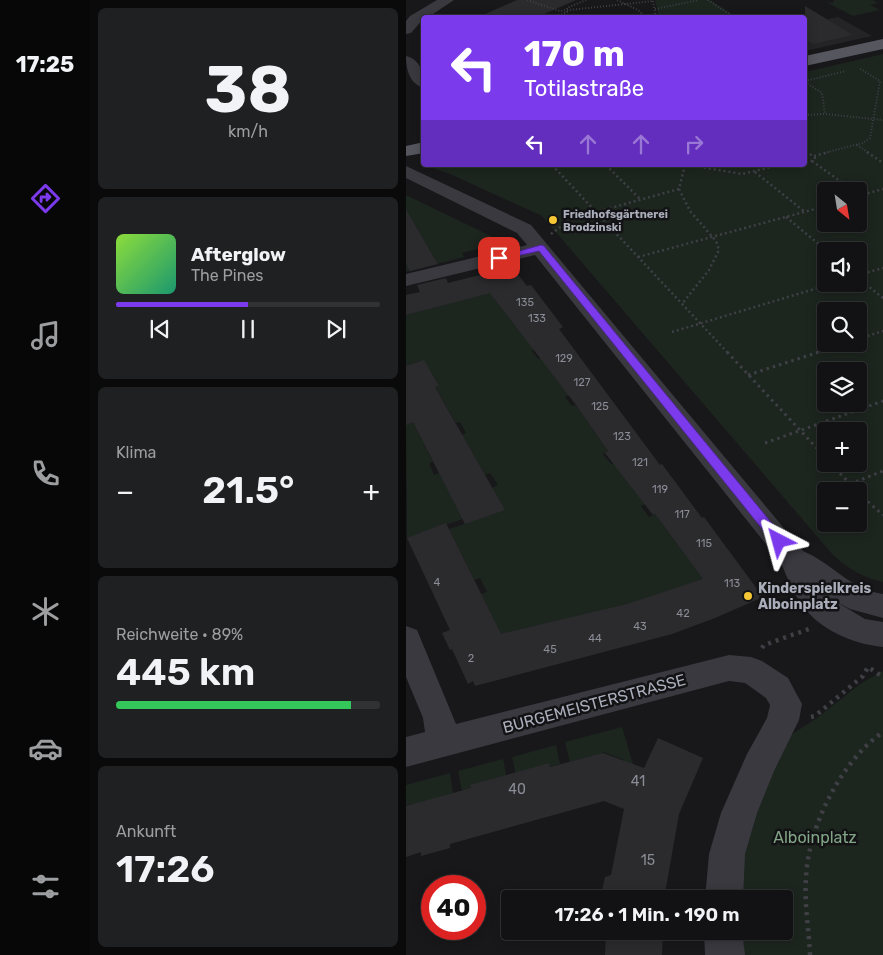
<!DOCTYPE html>
<html lang="de">
<meta charset="utf-8">
<style>
:root{--surface:#121214;--page:#1f2022;--text:#f1f3f6;--muted:#9c9ea0;--line:#313234;--accent:#7c3aed}
body{margin:0;font-family:Rubik,sans-serif;background:var(--page);color:var(--text);height:100vh;display:flex;flex-direction:column;font-size:19px;white-space:nowrap}
*{box-sizing:border-box;margin:0}
p{font-size:16px;color:var(--muted)}
.icon{flex:none;width:28px;height:28px;fill:none;stroke:currentColor;stroke-width:2;stroke-linecap:round;stroke-linejoin:round}
.map{position:relative;flex:1;overflow:hidden}
.sheet{display:flex;flex-direction:column;gap:8px;padding:8px;background:#0a0a0b;width:316px}
.sheet>*{flex:none}
.banner{position:absolute;left:15px;top:15px;width:386px;height:152px;border-radius:5px;box-shadow:0 2px 12px #0003,0 0 0 1px var(--line);background:#7c3aed;color:#fff;overflow:hidden}
.needle{width:32px;rotate:150deg}
.buttons{position:absolute;left:411px;top:182px;display:grid;gap:10px}
.buttons a{display:grid;place-items:center;width:50px;height:50px;border-radius:5px;background:var(--surface);box-shadow:0 2px 12px #0003,0 0 0 1px var(--line);font-size:25px}
.speed{position:absolute;left:15px;top:875px;display:flex;gap:10px;font-size:25px;font-weight:700;text-align:center}
.speed>*{display:grid;place-content:center;width:65px;height:65px;border-radius:50%;background:var(--surface);box-shadow:0 2px 12px #0003,0 0 0 1px var(--line);line-height:1}
.speed .limit{border:8px solid #d22;background:#fff;color:#111}
.pin{position:absolute;display:grid;place-items:center;width:42px;height:42px;color:#fff;margin:-21px;border-radius:10px;box-shadow:0 2px 8px #0006}
.me{position:absolute;width:55px;margin:-28px;rotate:321deg;stroke-linejoin:round;filter:drop-shadow(0 0 4px #0008)}
.turn{display:flex;align-items:center;gap:18px;height:105px;padding:0 20px;font-size:22px}
.turn .icon{width:65px;height:65px;stroke-width:2.5}
.turn b{display:block;font-size:35px;line-height:42px}
.lanes{display:flex;align-items:center;height:48px;padding:0 20px;background:#0003;justify-content:center;gap:25px;direction:ltr}
.lanes .off{opacity:.35}
.big{font-size:38px;font-weight:600;line-height:1.1}
.sheet .tile{flex:1;display:flex;flex-direction:column;justify-content:center;gap:8px;min-width:0;padding:0 18px;border-radius:8px;background:var(--page)}
.sheet .dial{align-items:center;gap:0}
.dial b{font-size:65px;line-height:1}
.song{display:flex;align-items:center;gap:15px}
.cover{width:60px;height:60px;border-radius:8px;background:linear-gradient(135deg,hsl(90 70% 55%),hsl(160 70% 35%))}
.played{height:5px;border-radius:2px;background:linear-gradient(90deg,var(--accent) 50%,var(--line) 50%)}
.keys{display:flex;justify-content:space-around;direction:ltr}
.heat{display:flex;justify-content:space-between;align-items:center;font-size:28px;direction:ltr}
.charge{height:8px;border-radius:4px;background:linear-gradient(90deg,#34c759 89%,var(--line) 0)}
.trip{position:absolute;left:95px;top:890px;width:292px;height:50px;border-radius:5px;background:var(--surface);box-shadow:0 2px 12px #0003,0 0 0 1px var(--line);font-weight:600;line-height:50px;text-align:center}
main{display:flex;flex:1;min-height:0}
.tabs{display:flex;flex-direction:column;width:90px;justify-content:space-around;align-items:center;background:#070708;color:var(--muted)}
.tabs .icon{width:35px;height:35px}
.tabs .on{color:var(--accent)}
.tabs b{font-size:22px;color:var(--text)}
.map>svg:first-child{display:block}
.built{fill:#242427}
.green{fill:#1d251f;fill-rule:evenodd}
.building{fill:#2b2b2e}
.lines{fill:none;stroke-linecap:round;stroke-linejoin:round}
.path-far3{stroke:#3f4046;stroke-width:2;stroke-dasharray:1 2;stroke-linecap:butt}
.path-far2{stroke:#3f4046;stroke-width:2.5;stroke-dasharray:2 3;stroke-linecap:butt}
.path-far1{stroke:#3f4046;stroke-width:3;stroke-dasharray:2.5 4;stroke-linecap:butt}
.path{stroke:#3f4046;stroke-width:4.5;stroke-dasharray:3 5;stroke-linecap:butt}
.minor{fill:#39393f;fill-rule:evenodd}
.major{fill:#55565e;fill-rule:evenodd}
.route{fill:#7c3aed;stroke:#51269a}
.poi-dot{fill:#f5c735;stroke:#131315;stroke-width:2}
.labels{text-anchor:middle;stroke-width:5;stroke-linejoin:round;paint-order:stroke}
.far-poi-label{font-size:11px;font-weight:bold;fill:#aaadba;stroke:#131315;text-anchor:start}
.number-label{font-size:11px;fill:#8a8c96}
.poi-label{font-size:14px;font-weight:bold;fill:#aaadba;stroke:#131315;text-anchor:start}
.near-number-label{font-size:14px;fill:#8a8c96}
.near-street-label{font-size:16px;fill:#aaadba;stroke:#131315}
.near-park-label{font-size:16px;fill:#81a586;stroke:#131315}
</style>
<main>
<nav class="tabs">
<b>17:25</b>
<svg class="icon on" aria-label="directions" viewBox="0 0 24 24"><path d="M12 3l9 9-9 9-9-9zM9 14v-3h6M13 9l2 2-2 2"/></svg>
<svg class="icon" aria-label="music" viewBox="0 0 24 24"><path d="M9 18V5l10-2v13"/><circle cx="6" cy="18" r="3"/><circle cx="16" cy="16" r="3"/></svg>
<svg class="icon" aria-label="phone" viewBox="0 0 24 24"><path d="M5 4h4l2 5-3 2q2 4 5 5l2-3 5 2v4C11 20 4 13 5 4z"/></svg>
<svg class="icon" aria-label="climate" viewBox="0 0 24 24"><path d="M12 3v18M4 7l16 10M4 17L20 7"/></svg>
<svg class="icon" aria-label="car" viewBox="0 0 24 24"><path d="M5 17H2v-5l4-1 3-4h7l3 4 3 1v5h-3M9 17h6M6 11h13"/><circle cx="7" cy="17" r="2"/><circle cx="17" cy="17" r="2"/></svg>
<svg class="icon" aria-label="filters" viewBox="0 0 24 24"><path d="M4 7h16M4 17h16"/><circle cx="9" cy="7" r="2"/><circle cx="15" cy="17" r="2"/></svg>
</nav>
<section class="sheet">
<div class="tile dial"><b>38</b><p>km/h</p></div>
<div class="tile">
<div class="song"><i class="cover"></i><div><b>Afterglow</b><p>The Pines</p></div></div>
<div class="played"></div>
<div class="keys"><svg class="icon" aria-label="previous" viewBox="0 0 24 24"><path d="M18 5L8 12l10 7zM5 5v14"/></svg><svg class="icon" aria-label="pause" viewBox="0 0 24 24"><path d="M8 5v14M16 5v14"/></svg><svg class="icon" aria-label="next" viewBox="0 0 24 24"><path d="M6 5l10 7-10 7zM19 5v14"/></svg></div>
</div>
<div class="tile"><p>Klima</p>
<div class="heat"><a>−</a><b class="big">21.5°</b><a>+</a></div>
</div>
<div class="tile"><p>Reichweite · 89%</p><b class="big">445 km</b><div class="charge"></div></div>
<div class="tile"><p>Ankunft</p><b class="big">17:26</b></div>
</section>
<div class="map">
<svg width="477" height="955" viewBox="0 0 477 955">
<rect width="100%" height="100%" fill="#18181a"/>
<path class="built" d="M 432,17 L 466,36 L 399,51 L 399,24 Z"/>
<path class="green" d="M 249,0 L 304,0 L 331,17 L 253,17 Z
M 428,0 L 467,0 L 472,3 L 464,5 L 474,10 L 447,16 L 420,2 L 427,3 Z
M 477,54 L 477,582 C 458,578 441,568 427,555 L 136,216 L 44,174 L 27,168 L 29,165 L 399,165 L 399,72 ZM 420,191 L 452,191 L 452,224 L 420,224 ZM 420,251 L 452,251 L 452,284 L 420,284 ZM 420,311 L 452,311 L 452,344 L 420,344 ZM 420,371 L 452,371 L 452,404 L 420,404 ZM 420,431 L 452,431 L 452,464 L 420,464 ZM 420,491 L 452,491 L 452,524 L 420,524 Z
M 0,195 L 87,237 L 91,244 L 56,253 L 58,257 L 0,272 L 0,264 L 1,266 L 29,259 L 0,209 Z
M 85,291 L 129,349 L 126,351 L 132,359 L 136,359 L 163,395 L 159,397 L 166,406 L 170,405 L 202,451 L 197,454 L 205,464 L 208,463 L 240,504 L 235,506 L 243,517 L 249,514 L 289,568 L 292,567 L 304,581 L 218,609 L 216,605 L 99,638 L 94,634 L 75,594 L 81,592 L 74,578 L 68,580 L 43,529 L 98,510 L 86,488 L 92,485 L 84,473 L 79,475 L 56,435 L 60,433 L 54,422 L 50,423 L 29,387 L 33,386 L 28,377 L 24,378 L 15,361 L 0,366 L 0,315 Z
M 0,420 L 2,424 L 7,422 L 27,462 L 23,463 L 28,475 L 33,473 L 57,519 L 1,538 Z
M 477,671 L 477,955 L 329,955 L 327,931 L 379,931 L 379,899 L 328,899 L 340,824 L 383,736 L 411,718 L 454,684 Z
M 216,727 L 229,771 L 215,766 L 218,760 L 197,752 L 191,758 L 186,756 L 164,762 L 159,742 Z
M 150,745 L 154,764 L 110,776 L 106,757 Z
M 97,759 L 101,779 L 64,786 L 65,789 L 56,791 L 52,771 Z
M 44,773 L 47,794 L 0,806 L 0,785 Z"/>
<path class="building" d="M 111,0 L 170,0 L 129,18 L 70,18 Z
M 399,6 L 447,35 L 407,44 L 399,39 Z
M 0,209 L 30,261 L 32,264 L 4,271 L 0,264 Z
M 106,267 L 121,286 L 125,285 L 157,327 L 153,329 L 254,465 L 256,464 L 296,518 L 298,517 L 357,597 L 309,618 L 266,634 L 69,686 L 67,681 L 62,684 L 46,649 L 44,650 L 36,633 L 44,630 L 1,538 L 40,523 L 95,634 L 221,604 L 297,579 L 249,514 L 247,515 L 199,453 L 202,451 L 170,405 L 84,293 L 0,315 L 0,295 L 14,292 L 11,285 L 40,278 L 42,283 Z
M 18,360 L 33,386 L 29,387 L 99,510 L 59,524 L 7,422 L 0,425 L 0,366 Z
M 252,738 L 297,758 L 273,814 L 258,899 L 194,899 L 199,877 L 205,875 L 218,809 L 198,801 L 44,844 L 44,848 L 15,856 L 15,852 L 0,857 L 0,806 L 65,788 L 64,785 L 118,770 L 143,763 L 144,767 L 197,753 L 238,768 Z
M 200,931 L 257,931 L 256,955 L 199,955 Z"/>
<g class="lines">
<path class="path-far3" d="M 121,0 L 154,11 L 247,1
M 211,0 L 232,10 L 241,18
M 302,0 L 329,18
M 247,1 L 250,18
M 249,9 L 293,0
M 147,18 L 161,12 L 161,8 L 180,0
M 399,81 L 440,71
M 399,82 L 416,93 L 419,114
M 399,115 L 419,114 L 477,120
M 451,145 L 463,153
M 418,153 L 457,143 L 464,138 L 474,81 L 453,68"/>
<path class="path-far2" d="M 461,152 L 477,163
M 399,154 L 404,154 L 409,158 L 406,161 L 399,161
M 408,156 L 423,152
M 406,161 L 448,191
M 146,165 L 322,353
M 200,165 L 234,199
M 283,165 L 336,174 L 373,165
M 349,172 L 399,212
M 273,189 L 284,211 L 310,241 L 313,250 L 303,270 L 276,304
M 452,196 L 477,189
M 380,217 L 421,251
M 145,234 L 165,219 L 273,189 L 279,165
M 232,257 L 420,206
M 452,275 L 477,268
M 452,278 L 477,298
M 266,332 L 425,284
M 452,339 L 477,331
M 410,353 L 437,344"/>
<path class="path-far1" d="M 321,352 L 420,458
M 342,375 L 413,352
M 359,443 L 477,401
M 425,464 L 451,491
M 444,484 L 477,471
M 452,493 L 477,515"/>
<path class="path" d="M 356,648 L 358,645 L 403,629
M 405,717 L 409,716 L 457,676 L 462,667 L 477,677
M 404,955 C 403,930 398,903 400,878 C 402,827 435,761 477,732"/>
<path class="minor" d="M 31,0 L 48,0 L 21,18 L 18,18 L 5,33 L 0,34 L 0,21 L 4,16 Z
M 0,56 C 15,59 18,75 18,88 C 3,84 0,68 0,56 Z
M 0,166 L 125,225 L 397,551 C 426,563 442,588 477,594 L 477,618 L 444,609 L 429,601 L 459,619 L 477,622 L 477,647 C 447,644 414,630 396,605 C 387,592 381,577 375,563 L 129,255 L 0,286 L 0,274 L 121,245 L 111,233 L 0,178 Z
M 0,626 L 11,630 L 50,724 L 323,655 L 345,657 L 356,661 L 382,678 L 396,704 L 393,720 L 368,771 L 351,813 L 339,854 L 337,899 L 299,899 L 303,854 L 315,813 L 341,754 L 361,718 L 364,705 L 360,698 L 339,683 L 323,681 L 0,767 L 0,737 L 19,732 L 17,718 L 0,677 Z
M 298,931 L 336,931 L 339,955 L 299,955 Z"/>
<path class="major" d="M 477,39 L 477,49 L 399,66 L 399,56 Z
M 18,142 L 18,153 L 0,156 L 0,146 Z"/>
</g>
<path class="route" d="M 135,245 L 138,246 L 378,538 L 379,541 L 378,545 L 369,545 L 133,251 L 93,260 L 89,258 Z"/>
<g class="poi-dot">
<circle cx="147" cy="220" r="5"/>
<circle cx="342" cy="596" r="5"/>
</g>
<g class="labels">
<g class="far-poi-label">
<text x="157" y="218">Friedhofsgärtnerei<tspan x="157" dy="13">Brodzinski</tspan></text>
</g>
<g class="number-label">
<text x="119" y="306">135</text>
<text x="131" y="322">133</text>
<text x="158" y="362">129</text>
<text x="176" y="386">127</text>
<text x="194" y="410">125</text>
<text x="216" y="440">123</text>
<text x="234" y="466">121</text>
<text x="254" y="493">119</text>
<text x="276" y="518">117</text>
<text x="298" y="547">115</text>
<text x="31" y="586">4</text>
<text x="326" y="587">113</text>
<text x="277" y="617">42</text>
<text x="234" y="630">43</text>
<text x="189" y="642">44</text>
<text x="144" y="653">45</text>
<text x="65" y="662">2</text>
</g>
<g class="poi-label">
<text x="352" y="593">Kinderspielkreis<tspan x="352" dy="16">Alboinplatz</tspan></text>
</g>
<g class="near-number-label">
<text x="232" y="786">41</text>
<text x="111" y="794">40</text>
<text x="242" y="865">15</text>
</g>
<g class="near-street-label">
<text transform="translate(188 703) rotate(-15)" y="6">BURGEMEISTERSTRASSE</text>
</g>
<g class="near-park-label">
<text x="409" y="843">Alboinplatz</text>
</g>
</g>
</svg>
<div class="buttons">
<a><svg class="needle" viewBox="-14 -14 28 28"><path d="M0-13l5 13h-10z" fill="#e53935"/><path d="M0 13l5-13h-10z" fill="#9c9ea0"/></svg></a>
<a><svg class="icon" aria-label="sound" viewBox="0 0 24 24"><path d="M4 9h4l5-4v14l-5-4H4zM17 9q2 3 0 6"/></svg></a>
<a><svg class="icon" aria-label="search" viewBox="0 0 24 24"><circle cx="10" cy="10" r="6"/><path d="M15 15l6 6"/></svg></a>
<a><svg class="icon" aria-label="layers" viewBox="0 0 24 24"><path d="M12 4l9 5-9 5-9-5zM3 14l9 5 9-5"/></svg></a>
<a>+</a>
<a>−</a>
</div>
<div class="speed"><div class="limit">40</div></div>
<div class="pin" style="left:93px;top:258px;background:#d93025"><svg class="icon" aria-label="arrive" viewBox="0 0 24 24"><path d="M6 21V4h12l-3 4 3 4H6"/></svg></div>
<svg class="me" style="left:373px;top:541px" viewBox="-20 -20 40 40"><path d="M0-17L14 15 0 8-14 15z" fill="#7c3aed" stroke="#fff" stroke-width="4"/></svg>
<div class="trip">17:26 · 1 Min. · 190 m</div>
<div class="banner">
<div class="turn"><svg class="icon" aria-label="left" viewBox="0 0 24 24"><path d="M17 20v-9H6M10 6l-5 5 5 5"/></svg><div><b>170 m</b>Totilastraße</div></div>
<div class="lanes"><svg class="icon" aria-label="left" viewBox="0 0 24 24"><path d="M17 20v-9H6M10 6l-5 5 5 5"/></svg><svg class="icon off" aria-label="ahead" viewBox="0 0 24 24"><path d="M12 20V5M6 11l6-6 6 6"/></svg><svg class="icon off" aria-label="ahead" viewBox="0 0 24 24"><path d="M12 20V5M6 11l6-6 6 6"/></svg><svg class="icon off" aria-label="right" viewBox="0 0 24 24"><path d="M7 20v-9h11M14 6l5 5-5 5"/></svg></div>
</div>
</div>
</main>
